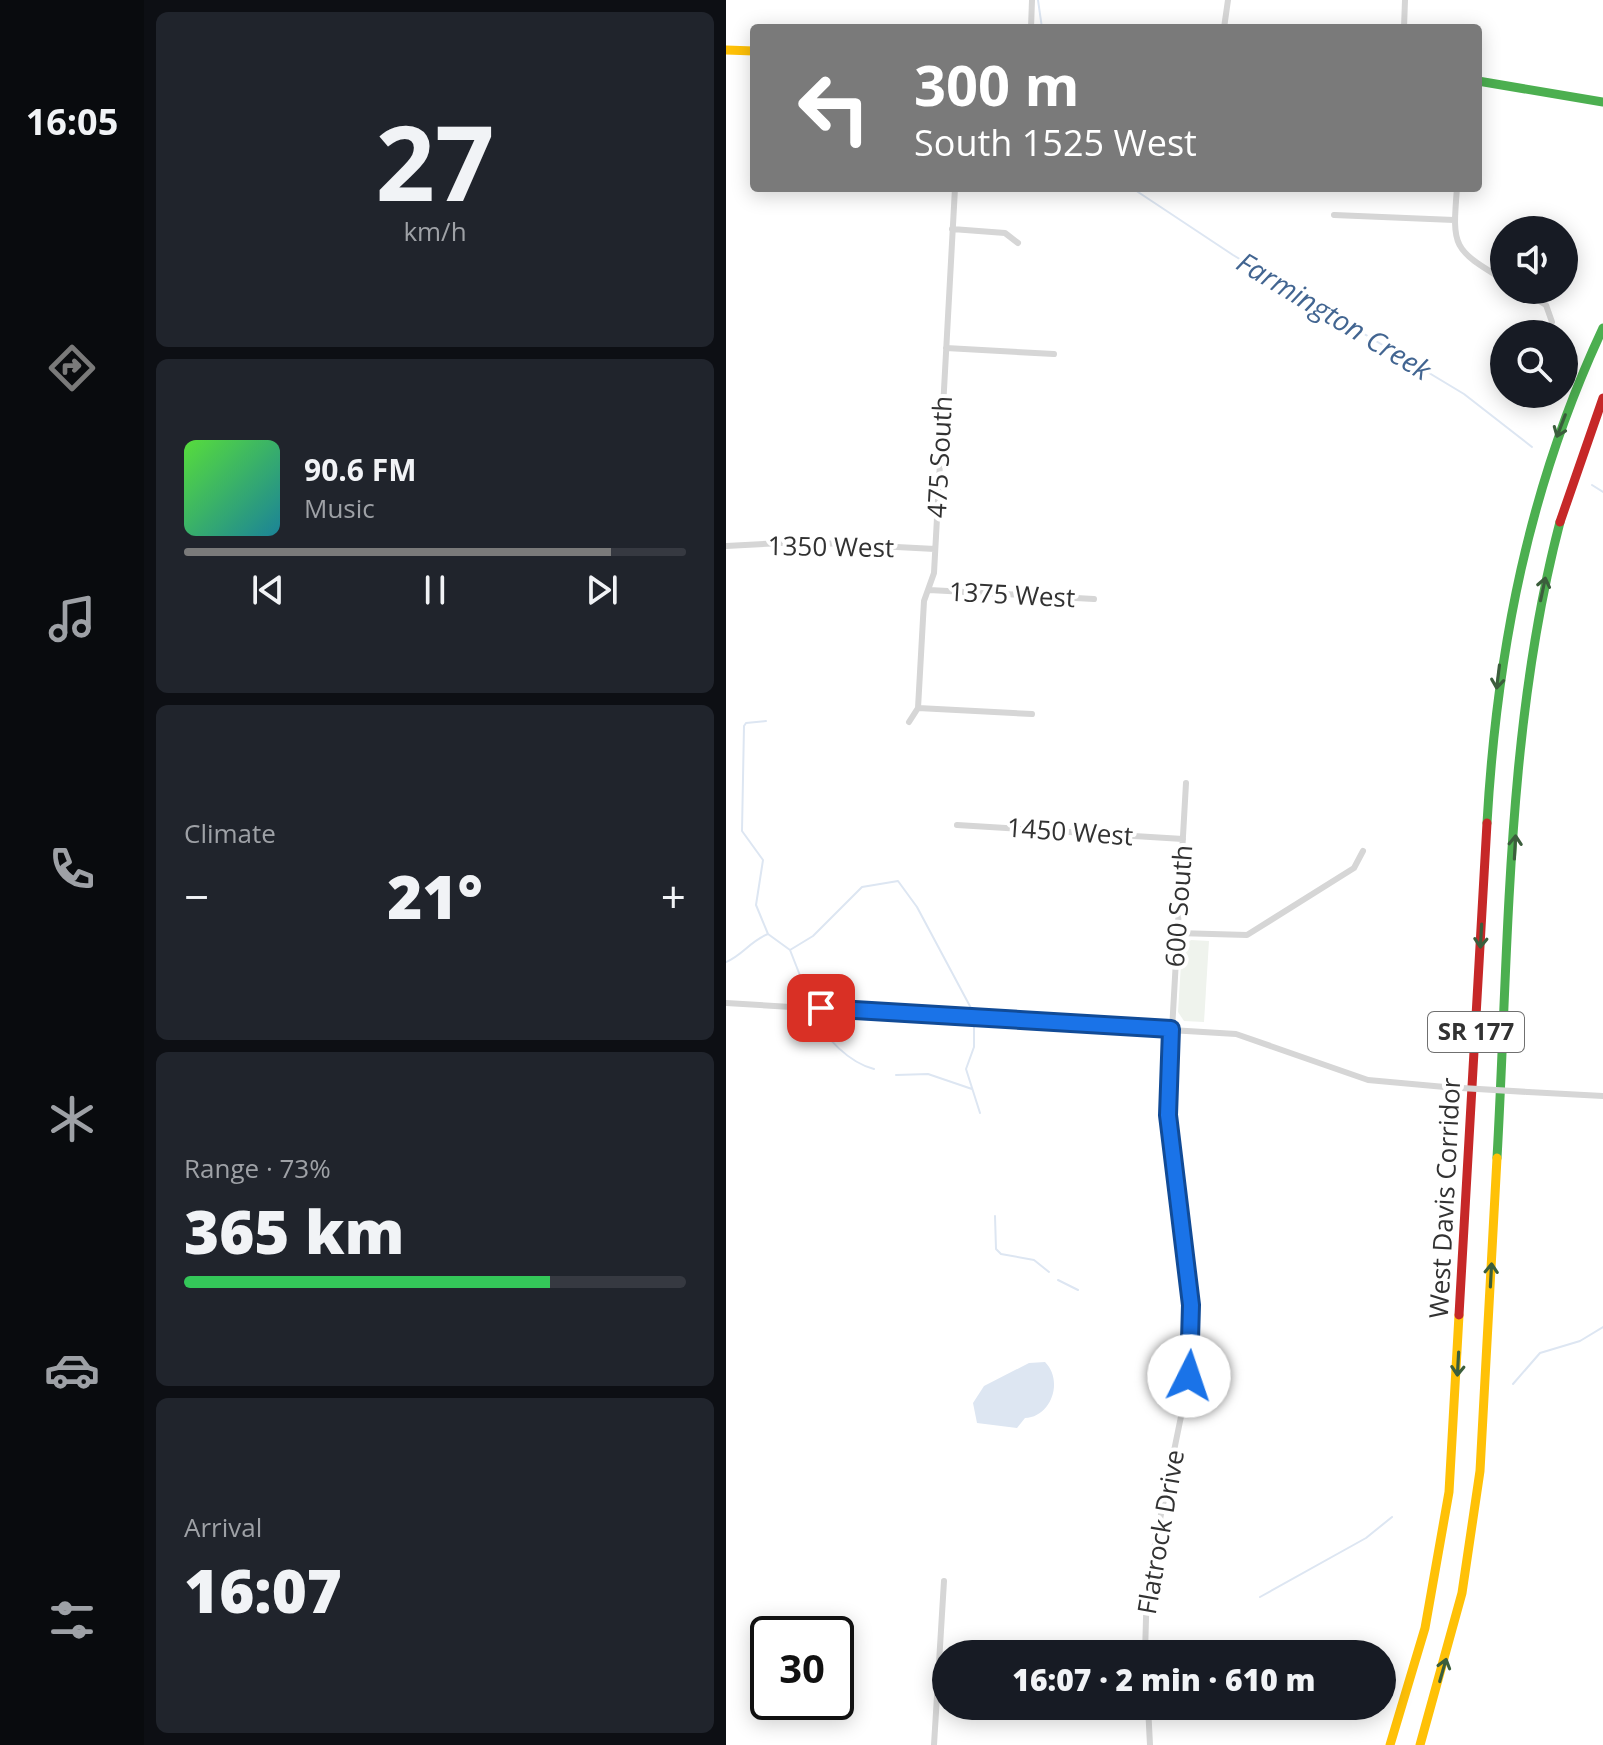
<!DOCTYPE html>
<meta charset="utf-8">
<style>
:root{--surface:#171b24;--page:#20242c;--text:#f1f3f6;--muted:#9ea1a6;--line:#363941;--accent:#7a7a7a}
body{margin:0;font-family:"Open Sans",sans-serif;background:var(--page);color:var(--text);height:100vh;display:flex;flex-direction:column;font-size:30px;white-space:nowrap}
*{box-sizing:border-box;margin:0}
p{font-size:26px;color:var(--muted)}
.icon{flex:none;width:44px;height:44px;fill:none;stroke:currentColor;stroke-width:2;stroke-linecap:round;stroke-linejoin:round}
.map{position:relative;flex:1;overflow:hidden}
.sheet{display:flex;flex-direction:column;gap:12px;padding:12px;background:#0d0f14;width:582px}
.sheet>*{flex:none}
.hud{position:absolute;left:24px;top:24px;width:732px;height:168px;border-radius:8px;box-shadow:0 4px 20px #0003;background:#7a7a7a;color:#fff;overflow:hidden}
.controls{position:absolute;left:764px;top:216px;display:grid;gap:16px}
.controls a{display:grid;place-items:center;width:88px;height:88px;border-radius:50%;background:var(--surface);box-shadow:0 4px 20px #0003;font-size:40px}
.speed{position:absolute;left:24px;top:1616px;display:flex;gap:16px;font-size:40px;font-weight:700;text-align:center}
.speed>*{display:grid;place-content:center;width:104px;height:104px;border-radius:50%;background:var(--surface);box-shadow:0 4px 20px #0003;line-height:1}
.speed .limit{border:4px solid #111;border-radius:12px;background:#fff;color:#111}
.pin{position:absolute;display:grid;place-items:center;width:68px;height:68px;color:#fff;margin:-34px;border-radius:16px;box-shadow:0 4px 12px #0006}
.me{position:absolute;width:88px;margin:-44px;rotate:4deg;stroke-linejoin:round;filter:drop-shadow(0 0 6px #0008)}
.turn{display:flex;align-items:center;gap:28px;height:168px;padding:0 32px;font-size:36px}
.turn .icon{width:104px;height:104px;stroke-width:2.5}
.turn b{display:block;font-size:56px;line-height:68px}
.big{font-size:60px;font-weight:800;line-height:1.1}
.sheet .widget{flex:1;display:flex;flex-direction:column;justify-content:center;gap:12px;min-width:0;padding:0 28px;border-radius:12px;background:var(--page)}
.sheet .dial{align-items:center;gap:0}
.dial b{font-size:104px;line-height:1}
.song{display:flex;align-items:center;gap:24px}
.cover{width:96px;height:96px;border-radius:12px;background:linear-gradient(135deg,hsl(110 70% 55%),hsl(190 70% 35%))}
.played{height:8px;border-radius:4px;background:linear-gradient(90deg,var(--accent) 85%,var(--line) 85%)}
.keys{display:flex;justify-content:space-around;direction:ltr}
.heat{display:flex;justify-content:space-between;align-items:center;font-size:44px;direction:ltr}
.charge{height:12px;border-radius:6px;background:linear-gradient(90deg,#34c759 73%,var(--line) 0)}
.trip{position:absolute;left:206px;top:1640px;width:464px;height:80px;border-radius:40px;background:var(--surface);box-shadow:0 4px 20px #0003;font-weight:800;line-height:80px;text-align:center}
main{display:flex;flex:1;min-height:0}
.menu{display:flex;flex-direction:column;width:144px;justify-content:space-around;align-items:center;background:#090b0e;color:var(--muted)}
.menu .icon{width:56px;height:56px}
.menu .current{color:var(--accent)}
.menu b{font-size:36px;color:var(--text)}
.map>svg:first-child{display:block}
.green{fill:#eff3ed}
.water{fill:#dde6f2}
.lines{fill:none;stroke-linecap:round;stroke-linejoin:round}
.stream{stroke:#dde6f2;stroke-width:2}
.street{stroke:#d6d6d6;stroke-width:6}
.fast{stroke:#4caf50;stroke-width:9}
.slow{stroke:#ffc107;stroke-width:9}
.jam{stroke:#c62828;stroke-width:9}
.street-bridge{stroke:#d6d6d6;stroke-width:6}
.oneway{stroke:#3b5e3c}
.route-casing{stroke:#114b97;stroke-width:20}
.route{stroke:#1a73e8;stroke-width:14}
.labels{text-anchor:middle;stroke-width:8;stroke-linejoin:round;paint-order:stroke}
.shield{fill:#fff;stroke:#707070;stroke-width:2}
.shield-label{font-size:24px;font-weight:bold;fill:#323232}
.street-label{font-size:26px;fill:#323232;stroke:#fff}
.water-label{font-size:28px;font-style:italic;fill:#426591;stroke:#fff}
</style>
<main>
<nav class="menu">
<b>16:05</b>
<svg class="icon current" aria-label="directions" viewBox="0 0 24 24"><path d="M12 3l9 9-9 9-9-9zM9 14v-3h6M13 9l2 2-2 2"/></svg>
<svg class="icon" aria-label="music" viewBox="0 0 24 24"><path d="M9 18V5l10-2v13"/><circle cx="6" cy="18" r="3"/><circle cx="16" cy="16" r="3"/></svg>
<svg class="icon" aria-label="phone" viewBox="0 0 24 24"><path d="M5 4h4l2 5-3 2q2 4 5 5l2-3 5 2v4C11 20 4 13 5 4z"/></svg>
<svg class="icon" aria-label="climate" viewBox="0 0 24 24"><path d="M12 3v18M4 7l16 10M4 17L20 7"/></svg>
<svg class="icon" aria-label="car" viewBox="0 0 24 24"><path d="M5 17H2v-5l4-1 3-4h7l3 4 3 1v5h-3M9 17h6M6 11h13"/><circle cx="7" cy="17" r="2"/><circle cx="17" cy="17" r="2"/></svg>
<svg class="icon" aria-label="filters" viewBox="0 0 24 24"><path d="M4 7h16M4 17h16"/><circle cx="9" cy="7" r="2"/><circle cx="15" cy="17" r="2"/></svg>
</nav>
<section class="sheet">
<div class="widget dial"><b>27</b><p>km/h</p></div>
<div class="widget">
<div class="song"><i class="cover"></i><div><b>90.6 FM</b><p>Music</p></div></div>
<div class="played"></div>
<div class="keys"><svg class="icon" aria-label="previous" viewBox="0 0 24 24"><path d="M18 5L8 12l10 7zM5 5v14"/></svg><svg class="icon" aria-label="pause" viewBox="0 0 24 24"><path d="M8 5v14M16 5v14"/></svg><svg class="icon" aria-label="next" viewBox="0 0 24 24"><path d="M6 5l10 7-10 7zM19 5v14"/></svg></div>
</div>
<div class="widget"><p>Climate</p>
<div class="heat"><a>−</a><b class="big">21°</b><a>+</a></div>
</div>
<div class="widget"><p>Range · 73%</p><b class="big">365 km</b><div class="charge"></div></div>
<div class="widget"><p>Arrival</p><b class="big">16:07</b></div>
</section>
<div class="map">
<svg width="877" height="1745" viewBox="0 0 877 1745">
<rect width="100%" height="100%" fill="#fff"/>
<path class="green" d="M 465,940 L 483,941 L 478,1022 L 458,1021 L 452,1012 L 456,948 Z"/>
<path class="water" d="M 319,1362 C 338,1381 325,1417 299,1418 L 291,1428 L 251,1423 L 247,1403 L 258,1386 L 303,1363 Z"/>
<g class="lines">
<path class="stream" d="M 312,0 L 316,28
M 406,188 L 507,255 L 738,394 L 806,447
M 866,485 L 877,492
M 40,721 L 20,723 L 18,726 L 16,831 L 37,860 L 30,905 L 42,934
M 64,950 L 87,936 L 136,887 L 172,881 L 191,907 L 246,1010
M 0,962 C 17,955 24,941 42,934 L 64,950 L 84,1001
M 89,1015 C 98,1038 124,1063 148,1069
M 248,1024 L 248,1047 L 240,1069 L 254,1113
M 170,1075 L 202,1074 L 246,1089
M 269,1216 L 270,1249 L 275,1254 L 308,1260 L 323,1272
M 332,1280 L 352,1290
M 787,1384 L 814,1353 L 854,1341 L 877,1327
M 534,1597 L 640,1538 L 666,1517"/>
<path class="street" d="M 305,28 L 306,0
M 498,28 L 502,0
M 678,28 L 679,0
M 731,188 C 726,248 727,249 778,280
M 608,215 L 728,220
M 226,229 L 279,233 L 292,243
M 795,290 L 820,305 L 826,322
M 220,348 L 328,354
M 0,546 L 75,542 L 209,549
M 203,590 L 368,599
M 192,708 L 306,714
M 183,722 L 192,708 L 198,601 L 208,573 L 229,188
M 231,825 L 457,839
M 451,933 L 521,935 L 628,868 L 637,851
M 0,1003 L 510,1034 L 642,1080 L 719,1087
M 802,1092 L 877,1096
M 419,1654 L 421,1583 L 460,1392 L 466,1341 L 463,1286 L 442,1101 L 460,783
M 422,1706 L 424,1745
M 208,1745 L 218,1581"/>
<path class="fast" d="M 752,81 L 877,102
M 761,823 C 771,649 803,486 877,328
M 771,1158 C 783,946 780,728 834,522"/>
<path class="slow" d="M 0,50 L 28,51
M 664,1745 L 699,1628 L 723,1492 L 733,1315
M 694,1745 L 736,1593 L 754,1471 L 771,1158"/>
<path class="jam" d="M 834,522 L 877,398
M 733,1315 L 761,823"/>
<path class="street-bridge" d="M 719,1087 L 802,1092"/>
</g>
<defs><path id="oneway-shaft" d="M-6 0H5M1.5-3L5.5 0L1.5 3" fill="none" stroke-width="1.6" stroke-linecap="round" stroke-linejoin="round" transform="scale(2)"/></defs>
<g class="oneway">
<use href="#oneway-shaft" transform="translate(835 426) rotate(111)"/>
<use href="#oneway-shaft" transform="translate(817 589) rotate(-78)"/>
<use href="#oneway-shaft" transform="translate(772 677) rotate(97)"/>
<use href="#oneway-shaft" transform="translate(789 847) rotate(-87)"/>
<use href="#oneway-shaft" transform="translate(755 936) rotate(93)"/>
<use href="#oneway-shaft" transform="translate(765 1275) rotate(-87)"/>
<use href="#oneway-shaft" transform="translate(732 1364) rotate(93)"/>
<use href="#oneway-shaft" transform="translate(717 1670) rotate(-74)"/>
</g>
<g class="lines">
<defs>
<path id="route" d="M 95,1008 L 445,1029 L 442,1115 L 465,1305 L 463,1376"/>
</defs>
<use href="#route" class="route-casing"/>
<use href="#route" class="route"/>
</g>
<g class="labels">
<rect class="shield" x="702" y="1012" width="96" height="40" rx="6"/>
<g class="shield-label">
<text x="750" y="1040">SR 177</text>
</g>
<g class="street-label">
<text transform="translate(214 457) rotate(-87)" y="9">475 South</text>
<text transform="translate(105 547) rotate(1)" y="9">1350 West</text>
<text transform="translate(286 595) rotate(3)" y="9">1375 West</text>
<text transform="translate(344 832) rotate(4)" y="9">1450 West</text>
<text transform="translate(453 906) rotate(-86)" y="9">600 South</text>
<text transform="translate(719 1198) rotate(-87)" y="9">West Davis Corridor</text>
<text transform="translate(435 1532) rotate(-80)" y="9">Flatrock Drive</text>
</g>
<g class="water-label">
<text transform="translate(608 316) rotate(31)" y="10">Farmington Creek</text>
</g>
</g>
</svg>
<div class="controls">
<a><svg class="icon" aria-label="sound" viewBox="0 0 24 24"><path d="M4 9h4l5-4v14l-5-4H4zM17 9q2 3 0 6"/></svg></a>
<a><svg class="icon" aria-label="search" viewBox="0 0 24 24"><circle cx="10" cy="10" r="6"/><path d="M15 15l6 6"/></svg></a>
</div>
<div class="speed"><div class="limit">30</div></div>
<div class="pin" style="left:95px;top:1008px;background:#d93025"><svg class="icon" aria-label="arrive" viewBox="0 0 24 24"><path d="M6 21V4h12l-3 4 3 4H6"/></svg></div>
<svg class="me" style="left:463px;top:1376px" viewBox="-20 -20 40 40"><circle r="19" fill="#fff"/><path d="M0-13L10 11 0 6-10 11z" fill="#1a73e8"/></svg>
<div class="trip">16:07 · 2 min · 610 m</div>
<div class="hud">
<div class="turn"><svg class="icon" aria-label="left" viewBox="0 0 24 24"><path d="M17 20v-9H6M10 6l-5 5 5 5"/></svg><div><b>300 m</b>South 1525 West</div></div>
</div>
</div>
</main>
